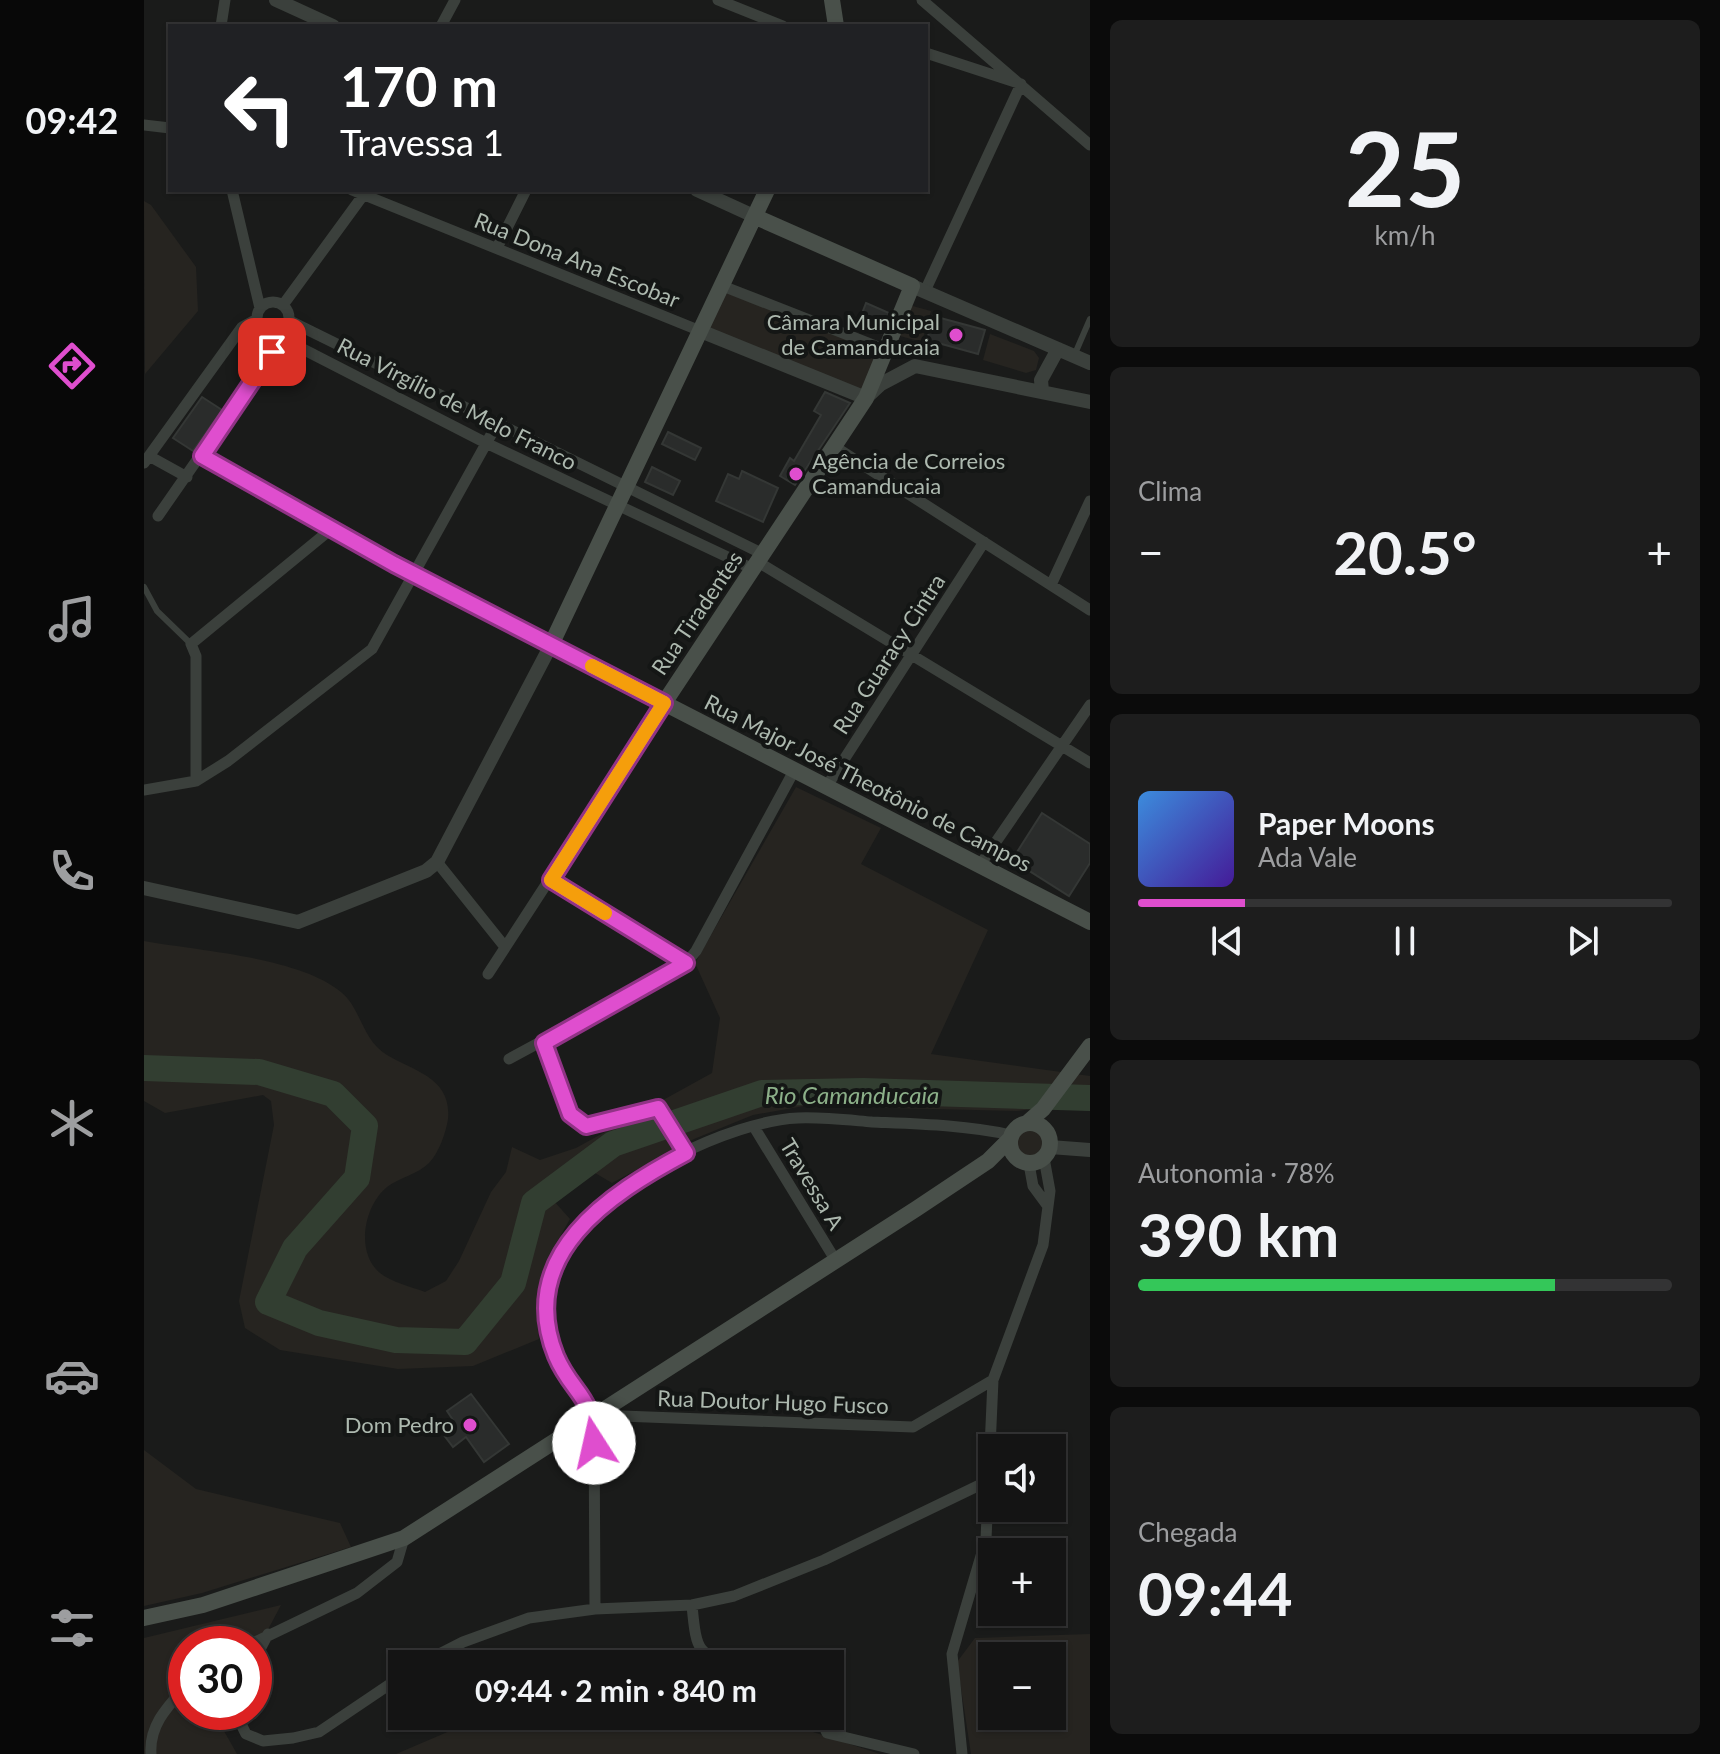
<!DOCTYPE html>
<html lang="pt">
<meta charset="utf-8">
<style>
:root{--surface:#141414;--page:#1d1d1d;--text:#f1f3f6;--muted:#9d9ea0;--line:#333334;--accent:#df4ece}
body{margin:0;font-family:Lato,sans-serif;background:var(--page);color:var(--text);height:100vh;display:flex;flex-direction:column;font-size:30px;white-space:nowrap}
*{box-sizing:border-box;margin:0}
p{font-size:26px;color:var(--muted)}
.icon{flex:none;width:44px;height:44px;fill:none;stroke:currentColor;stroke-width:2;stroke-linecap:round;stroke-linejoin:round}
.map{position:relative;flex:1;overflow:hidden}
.panel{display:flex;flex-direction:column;gap:20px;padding:20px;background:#0b0b0b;width:630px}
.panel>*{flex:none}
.hud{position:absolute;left:24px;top:24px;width:760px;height:168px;border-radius:0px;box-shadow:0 2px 6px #0004,0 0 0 2px var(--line);background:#202124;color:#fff;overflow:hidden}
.fabs{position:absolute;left:834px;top:1434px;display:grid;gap:16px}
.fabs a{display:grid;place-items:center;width:88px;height:88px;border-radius:0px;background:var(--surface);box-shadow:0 2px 6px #0004,0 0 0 2px var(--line);font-size:40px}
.speed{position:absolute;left:24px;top:1626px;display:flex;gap:16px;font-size:40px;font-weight:700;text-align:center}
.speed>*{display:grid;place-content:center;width:104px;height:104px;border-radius:50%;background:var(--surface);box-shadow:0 2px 6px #0004,0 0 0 2px var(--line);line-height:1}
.speed .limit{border:12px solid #d22;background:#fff;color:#111}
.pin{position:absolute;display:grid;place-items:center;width:68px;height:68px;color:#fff;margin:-34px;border-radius:16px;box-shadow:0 4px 12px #0006}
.me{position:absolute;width:88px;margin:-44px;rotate:350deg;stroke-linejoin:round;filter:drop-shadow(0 0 6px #0008)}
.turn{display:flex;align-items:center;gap:28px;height:168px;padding:0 40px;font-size:36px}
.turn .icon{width:104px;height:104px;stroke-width:2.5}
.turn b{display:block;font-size:56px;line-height:68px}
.big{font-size:60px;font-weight:700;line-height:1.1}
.panel .widget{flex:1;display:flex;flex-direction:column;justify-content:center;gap:12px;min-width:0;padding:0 28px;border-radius:12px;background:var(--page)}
.panel .dial{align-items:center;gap:0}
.dial b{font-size:104px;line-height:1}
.song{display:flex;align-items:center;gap:24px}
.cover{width:96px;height:96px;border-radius:12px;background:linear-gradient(135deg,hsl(210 70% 55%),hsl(260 70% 35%))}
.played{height:8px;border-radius:4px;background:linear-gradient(90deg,var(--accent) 20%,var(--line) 20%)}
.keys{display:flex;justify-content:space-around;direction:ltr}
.heat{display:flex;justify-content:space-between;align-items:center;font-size:44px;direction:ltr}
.charge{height:12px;border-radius:6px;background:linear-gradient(90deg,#34c759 78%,var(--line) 0)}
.trip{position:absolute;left:244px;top:1650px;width:456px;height:80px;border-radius:0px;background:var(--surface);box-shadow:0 2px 6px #0004,0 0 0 2px var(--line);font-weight:700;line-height:80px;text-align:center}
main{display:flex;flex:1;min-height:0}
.tabs{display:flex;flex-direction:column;width:144px;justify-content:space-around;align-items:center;background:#080808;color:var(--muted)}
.tabs .icon{width:56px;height:56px}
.tabs .on{color:var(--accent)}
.tabs b{font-size:36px;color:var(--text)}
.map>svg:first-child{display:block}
.green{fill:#262420;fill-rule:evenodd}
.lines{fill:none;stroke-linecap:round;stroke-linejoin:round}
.river{stroke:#323e31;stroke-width:26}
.building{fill:#2a2c2b;stroke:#343735;stroke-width:2}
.service{stroke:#3b403c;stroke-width:6}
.minor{stroke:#3b403c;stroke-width:11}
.tertiary{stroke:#3b403c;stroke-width:14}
.secondary{stroke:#49504a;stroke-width:16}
.route-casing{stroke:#913386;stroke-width:20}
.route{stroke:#df4ece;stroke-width:14}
.slow{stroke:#f59e0b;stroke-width:14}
.poi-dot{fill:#df4ece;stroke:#141615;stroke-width:3}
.labels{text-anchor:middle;stroke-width:8;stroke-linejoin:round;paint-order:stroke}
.street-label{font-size:22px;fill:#adb9af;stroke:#141615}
.poi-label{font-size:22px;fill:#adb9af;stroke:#141615;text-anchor:end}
.water-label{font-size:24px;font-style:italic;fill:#8cb089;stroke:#141615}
</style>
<main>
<nav class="tabs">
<b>09:42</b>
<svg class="icon on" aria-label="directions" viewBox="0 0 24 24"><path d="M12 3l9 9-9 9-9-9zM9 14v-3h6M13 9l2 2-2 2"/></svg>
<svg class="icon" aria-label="music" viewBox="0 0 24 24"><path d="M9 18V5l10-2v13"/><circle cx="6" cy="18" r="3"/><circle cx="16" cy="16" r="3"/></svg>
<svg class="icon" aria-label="phone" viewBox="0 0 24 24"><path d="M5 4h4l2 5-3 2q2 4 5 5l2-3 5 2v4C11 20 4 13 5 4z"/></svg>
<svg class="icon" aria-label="climate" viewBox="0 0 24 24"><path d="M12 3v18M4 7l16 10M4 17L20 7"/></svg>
<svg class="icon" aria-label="car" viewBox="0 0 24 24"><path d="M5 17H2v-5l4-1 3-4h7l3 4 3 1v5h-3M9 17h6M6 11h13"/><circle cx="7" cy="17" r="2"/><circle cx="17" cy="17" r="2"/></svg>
<svg class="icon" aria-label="filters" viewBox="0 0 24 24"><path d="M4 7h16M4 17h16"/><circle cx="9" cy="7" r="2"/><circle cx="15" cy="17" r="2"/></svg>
</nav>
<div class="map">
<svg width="946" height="1754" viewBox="0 0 946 1754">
<rect width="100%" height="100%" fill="#1a1b1a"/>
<path class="green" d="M 0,201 L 7,205 L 52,267 L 54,311 L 1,374 Z
M 577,289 L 739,352 L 720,395 L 560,326 Z
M 765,305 L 787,311 L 778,342 L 756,336 Z
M 846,334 L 890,351 L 895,358 L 892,370 L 882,373 L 839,360 Z
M 652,787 L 737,828 L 717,864 L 844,930 L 787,1054 L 946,1076 L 946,1102 L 873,1111 L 660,1106 L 609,1115 L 550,1139 L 468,1183 L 446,1170 L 409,1200 L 426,1219 C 401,1263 388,1287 395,1339 L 329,1366 L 254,1369 L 136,1350 L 101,1328 L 95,1301 L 130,1125 L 127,1101 L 119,1095 L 21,1113 L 0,1101 L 0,941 C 55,951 155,957 197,992 C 217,1008 218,1040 243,1055 C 270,1071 308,1078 304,1119 C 302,1132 295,1153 285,1163 C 274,1174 255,1178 243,1187 C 220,1206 211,1252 236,1273 C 247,1282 268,1287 281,1292 L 302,1281 L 315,1261 L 347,1192 L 362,1172 L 368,1147 L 396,1160 L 432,1148 L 568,1073 L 576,1018 L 551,963 Z
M868 1143a18 18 0 1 1 36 0a18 18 0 1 1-36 0Z
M 0,1450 L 52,1489 L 196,1523 L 207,1547 L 58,1593 L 0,1606 Z
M 137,1605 L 110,1656 L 110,1644 L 42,1644 L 42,1712 L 86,1712 L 80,1731 L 93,1754 L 0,1754 L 0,1638 Z
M 946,1634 L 946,1754 L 827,1754 L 813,1662 L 831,1638 ZM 848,1656 L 908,1656 L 908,1716 L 848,1716 Z
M 341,1716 L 551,1716 L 666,1731 L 736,1754 L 252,1754 Z"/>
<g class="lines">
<path class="river" d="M 0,1068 L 115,1072 L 189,1094 L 221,1126 L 213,1178 L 151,1248 L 124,1302 L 175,1323 L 252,1340 L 321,1342 L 369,1283 L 390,1203 L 469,1144 L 618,1093 L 719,1091 L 946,1098"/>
</g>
<path class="building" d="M 722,303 L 745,313 L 737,333 L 714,324 Z
M 789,316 L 841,330 L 834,354 L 783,340 Z
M 681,392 L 706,403 L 651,485 L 636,476 L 646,458 L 650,461 L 677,415 L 670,411 Z
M 58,397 L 78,410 L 49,451 L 29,438 Z
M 524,432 L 557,448 L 551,460 L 518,444 Z
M 508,467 L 536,481 L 529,495 L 501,482 Z
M 598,471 L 634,488 L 619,522 L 572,501 L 584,474 L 595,479 Z
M 898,813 L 946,844 L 946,863 L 925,896 L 868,860 Z
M 327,1394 L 365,1444 L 340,1462 L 322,1437 L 309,1447 L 296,1430 L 309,1420 L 303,1411 Z"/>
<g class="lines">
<path class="service" d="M 930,356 L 946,319
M 0,587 L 13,611 L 47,644"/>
<path class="minor" d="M 574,0 L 639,26
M 778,0 L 946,145
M 77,26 L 81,0
M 297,26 L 311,0
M 0,125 L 26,128
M 88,190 L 116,308
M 208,190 L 554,330
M 353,248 L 382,190
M 576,285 L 742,350
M 781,291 L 877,84 L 782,53
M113 318a16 16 0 1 1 32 0a16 16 0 1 1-32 0Z
M 139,305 L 223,190
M 146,321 L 619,554
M 136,334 L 149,344 L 342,443 L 609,569
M 691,447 L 946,610
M 5,456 L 43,477
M 58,456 L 186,530 L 407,645
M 0,463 L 98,327 L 113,319
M 14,516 L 128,352 L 133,335
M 614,562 L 946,763
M 907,585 L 946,501
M 52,781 L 52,656 L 47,644 L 186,530
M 683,786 L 840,542
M 0,790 L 52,781 L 84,761 L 228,649 L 353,424
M 293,862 L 361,947
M 836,865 L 946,705
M 407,880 L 542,963
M 344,974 L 520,703
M 400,1043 L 426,1114 L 442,1126 L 514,1108 L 542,1153
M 365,1059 L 542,963 L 552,951 L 651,769
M 610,1127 L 692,1261
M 885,1164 L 889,1186 L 903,1205
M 450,1415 C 432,1388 405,1358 402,1324 C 399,1295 410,1262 427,1238 C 465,1181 586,1121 654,1118 C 678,1117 704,1120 728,1122 C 775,1124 821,1125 867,1135
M 450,1415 L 451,1609
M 451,1415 L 769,1427 L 849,1380 L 899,1245 L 906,1191 L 900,1158
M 548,1605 C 553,1662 556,1654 609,1664
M 107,1644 L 213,1593 L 253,1562 L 260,1538
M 110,1661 L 124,1634
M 276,1664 L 319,1642 L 385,1618 L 451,1609 L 548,1605 L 590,1596 L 680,1560 L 846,1480
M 91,1712 L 102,1734 L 119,1741 L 149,1738 L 175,1732 L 258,1676
M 675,1716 L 683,1733 L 770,1754
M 7,1754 C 5,1725 24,1706 42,1686
M 818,1754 L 808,1654 L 842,1539 L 849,1380"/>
<path class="tertiary" d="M 132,0 L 189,26
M 553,190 L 612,217
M 768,286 L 946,363
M 554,330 L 722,398 L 737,384 L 771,366 L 946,402
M 898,391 L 897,380 L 914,349
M 0,888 L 154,922 L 282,871 L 293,862 L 407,645
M 906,1147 L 946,1150"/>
<path class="secondary" d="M 688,0 L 692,26
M 623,190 L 407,645 L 946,922
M 520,703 L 722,398 L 768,286 L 612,217
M866 1143a20 20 0 1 1 40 0a20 20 0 1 1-40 0Z
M 883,1123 L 899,1109 L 946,1046
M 0,1618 L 59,1605 L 260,1538 L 772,1209 L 844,1161 L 866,1139"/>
</g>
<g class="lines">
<defs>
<path id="route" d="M 128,352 L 58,456 L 250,564 L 520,703 L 407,880 L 542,963 L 400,1043 L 426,1114 L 442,1126 L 514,1108 L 542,1153 C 465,1194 371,1255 412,1356 C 428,1394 450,1395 450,1443"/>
</defs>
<use href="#route" class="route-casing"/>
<use href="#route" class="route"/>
<path class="slow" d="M 448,666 L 520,703 L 407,880 L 461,913"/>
</g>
<g class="poi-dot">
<circle cx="812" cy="335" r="8"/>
<circle cx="652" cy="474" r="8"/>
<circle cx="326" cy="1425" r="8"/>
</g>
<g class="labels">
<g class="street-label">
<text transform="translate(433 260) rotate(22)" y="8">Rua Dona Ana Escobar</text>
<text transform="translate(313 404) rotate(27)" y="8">Rua Virgílio de Melo Franco</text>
<text transform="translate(553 613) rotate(-56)" y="8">Rua Tiradentes</text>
<text transform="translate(745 654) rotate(-57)" y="8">Rua Guaracy Cintra</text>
<text transform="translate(724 783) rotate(27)" y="8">Rua Major José Theotônio de Campos</text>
<text transform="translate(668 1184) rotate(59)" y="8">Travessa A</text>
<text transform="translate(629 1402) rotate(2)" y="8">Rua Doutor Hugo Fusco</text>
</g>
<g class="poi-label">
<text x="796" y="330">Câmara Municipal<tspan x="796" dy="25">de Camanducaia</tspan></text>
<text x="668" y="469" text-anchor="start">Agência de Correios<tspan x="668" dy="25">Camanducaia</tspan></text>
<text x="310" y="1433">Dom Pedro</text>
</g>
<g class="water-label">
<text x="708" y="1104">Rio Camanducaia</text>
</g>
</g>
</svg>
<div class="fabs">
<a><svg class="icon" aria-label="sound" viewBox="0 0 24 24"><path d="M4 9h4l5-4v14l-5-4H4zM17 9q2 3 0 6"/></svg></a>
<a>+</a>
<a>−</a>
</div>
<div class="speed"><div class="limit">30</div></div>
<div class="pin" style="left:128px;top:352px;background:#d93025"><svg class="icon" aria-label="arrive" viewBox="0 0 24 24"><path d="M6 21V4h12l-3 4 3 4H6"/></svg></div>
<svg class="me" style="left:450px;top:1443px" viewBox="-20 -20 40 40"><circle r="19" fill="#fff"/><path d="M0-13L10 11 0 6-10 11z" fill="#df4ece"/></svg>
<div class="trip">09:44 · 2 min · 840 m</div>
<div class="hud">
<div class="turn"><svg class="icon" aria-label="left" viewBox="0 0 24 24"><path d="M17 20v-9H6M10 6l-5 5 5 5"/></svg><div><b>170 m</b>Travessa 1</div></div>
</div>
</div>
<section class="panel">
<div class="widget dial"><b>25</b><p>km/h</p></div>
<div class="widget"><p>Clima</p>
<div class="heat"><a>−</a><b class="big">20.5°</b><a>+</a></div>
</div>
<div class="widget">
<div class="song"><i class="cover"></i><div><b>Paper Moons</b><p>Ada Vale</p></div></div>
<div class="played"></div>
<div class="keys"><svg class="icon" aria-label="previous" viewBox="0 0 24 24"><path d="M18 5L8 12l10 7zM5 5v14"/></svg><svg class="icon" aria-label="pause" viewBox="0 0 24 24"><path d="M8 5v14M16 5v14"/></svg><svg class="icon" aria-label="next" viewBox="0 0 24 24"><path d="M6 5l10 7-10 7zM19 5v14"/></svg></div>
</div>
<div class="widget"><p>Autonomia · 78%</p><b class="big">390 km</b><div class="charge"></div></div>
<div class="widget"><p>Chegada</p><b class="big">09:44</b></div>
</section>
</main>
